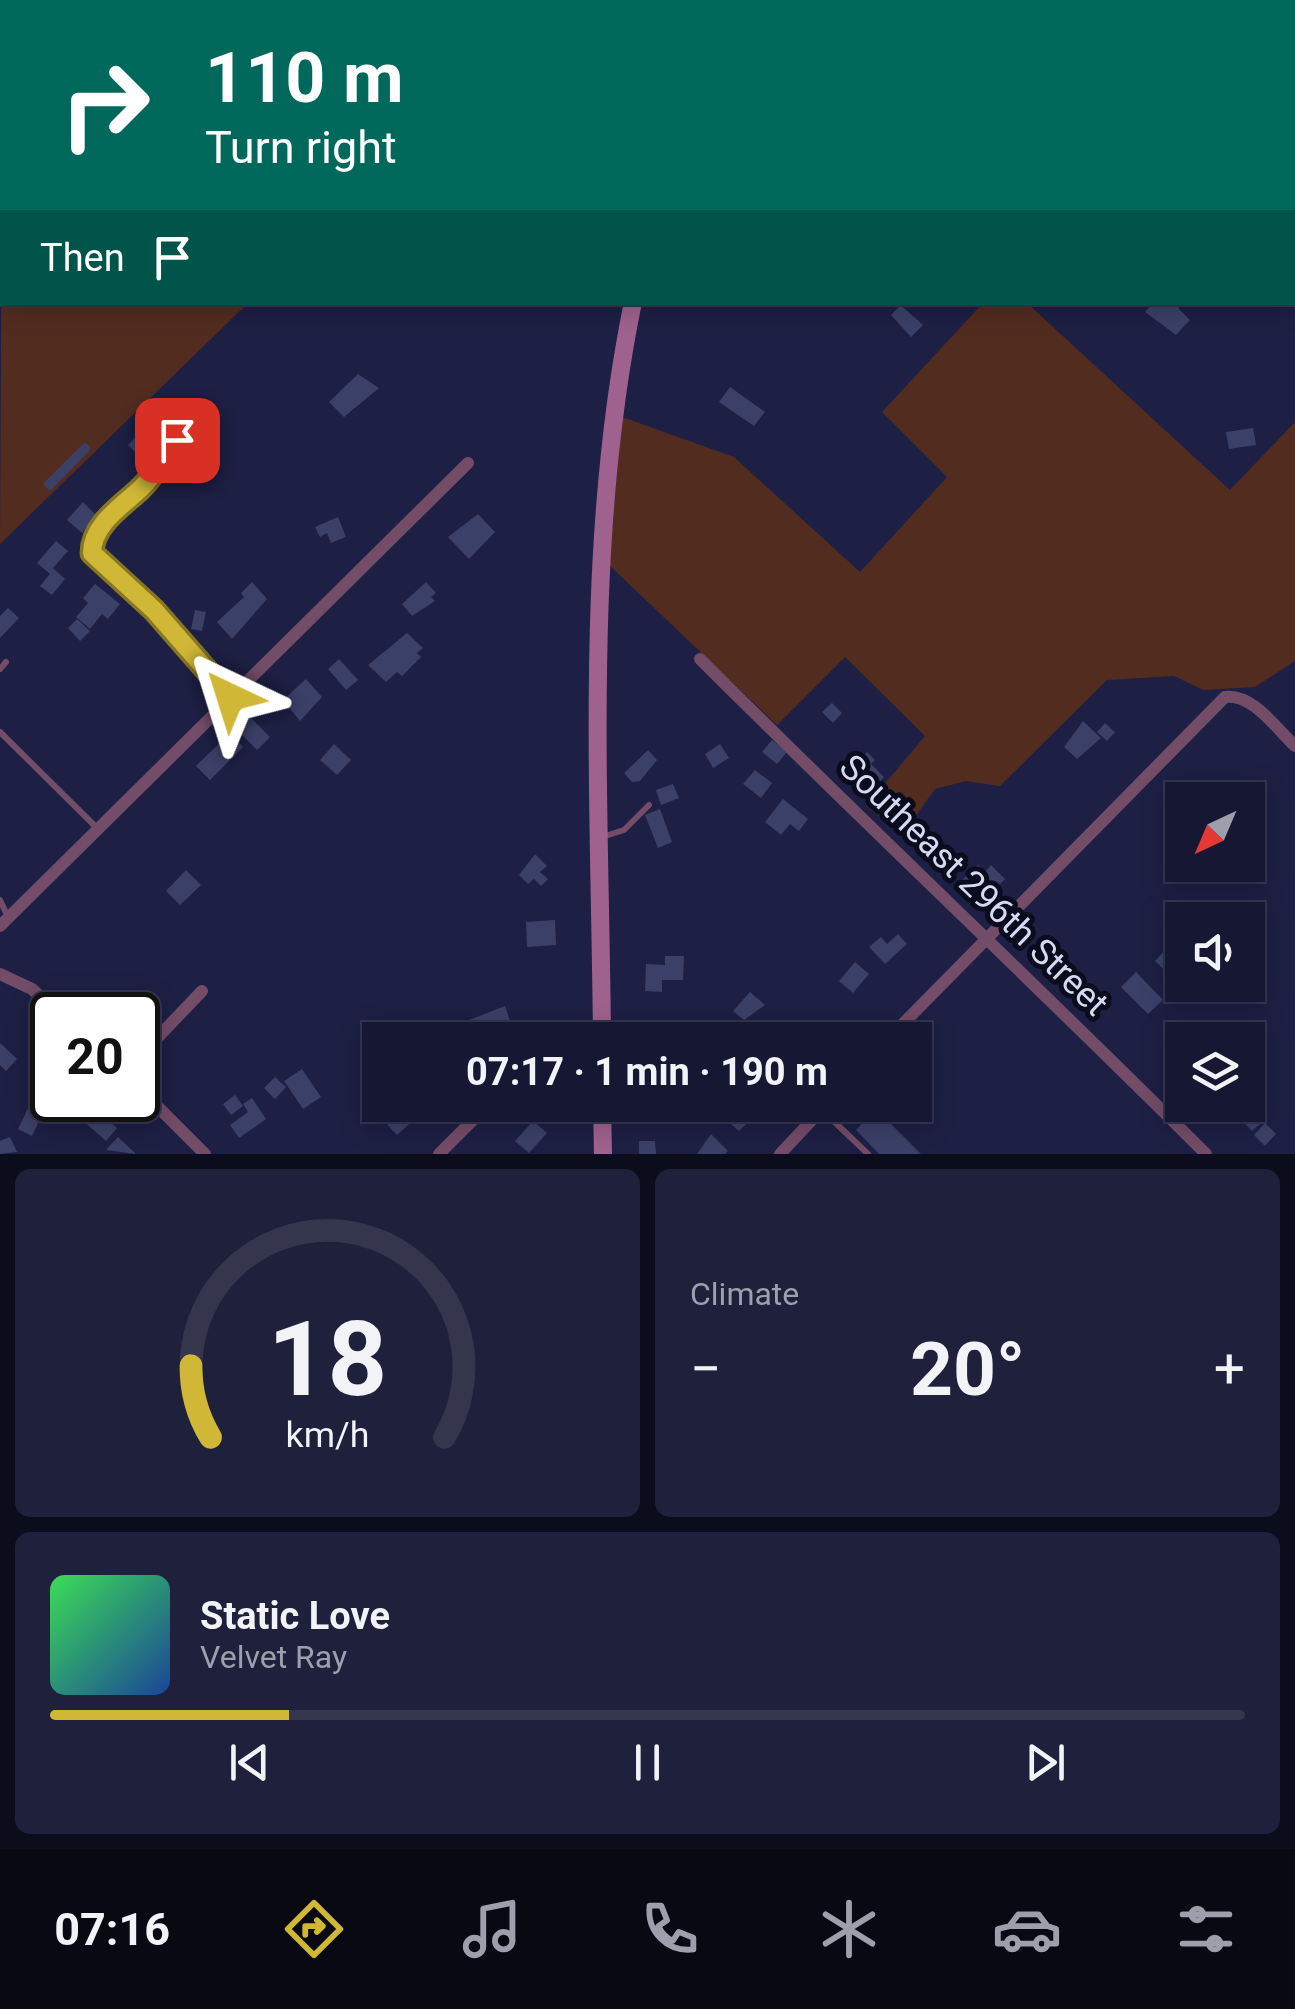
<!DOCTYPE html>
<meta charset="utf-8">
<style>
:root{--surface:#161733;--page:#1f203b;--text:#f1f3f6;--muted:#9e9fac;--line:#35364e;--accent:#d0b736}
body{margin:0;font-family:Roboto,sans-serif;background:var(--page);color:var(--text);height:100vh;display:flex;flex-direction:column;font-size:38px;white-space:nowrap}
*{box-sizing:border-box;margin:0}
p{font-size:32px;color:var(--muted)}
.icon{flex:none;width:55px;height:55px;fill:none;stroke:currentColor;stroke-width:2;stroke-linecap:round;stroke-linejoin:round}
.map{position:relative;height:1154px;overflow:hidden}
.details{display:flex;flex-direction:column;gap:15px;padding:15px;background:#0c0d1c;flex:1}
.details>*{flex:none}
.top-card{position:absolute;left:0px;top:0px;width:1295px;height:305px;box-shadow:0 5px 25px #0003,0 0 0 2px var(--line);background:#00695c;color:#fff;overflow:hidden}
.needle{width:65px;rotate:224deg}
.fabs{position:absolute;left:1165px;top:782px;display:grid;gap:20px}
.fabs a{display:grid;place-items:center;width:100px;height:100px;border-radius:0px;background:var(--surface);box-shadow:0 5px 25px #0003,0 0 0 2px var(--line);font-size:50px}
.speed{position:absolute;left:30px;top:992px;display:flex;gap:20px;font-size:50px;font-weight:700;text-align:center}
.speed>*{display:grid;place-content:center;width:130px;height:130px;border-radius:50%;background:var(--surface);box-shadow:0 5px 25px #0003,0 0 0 2px var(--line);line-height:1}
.speed .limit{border:5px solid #111;border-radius:15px;background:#fff;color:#111}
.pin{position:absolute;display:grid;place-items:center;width:85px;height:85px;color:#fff;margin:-42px;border-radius:20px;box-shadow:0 5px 15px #0006}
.me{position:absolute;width:110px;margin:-55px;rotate:319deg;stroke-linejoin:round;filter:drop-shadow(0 0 8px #0008)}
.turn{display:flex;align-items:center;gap:35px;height:210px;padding:0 40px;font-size:45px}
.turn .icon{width:130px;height:130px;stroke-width:2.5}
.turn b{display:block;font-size:70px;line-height:85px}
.then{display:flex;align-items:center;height:95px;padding:0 40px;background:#0003;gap:20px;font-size:38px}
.big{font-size:75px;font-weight:700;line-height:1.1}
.details .widget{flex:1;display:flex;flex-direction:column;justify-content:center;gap:15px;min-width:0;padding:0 35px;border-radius:15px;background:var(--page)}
.details .dial{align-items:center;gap:0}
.dial svg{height:260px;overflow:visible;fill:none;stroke:var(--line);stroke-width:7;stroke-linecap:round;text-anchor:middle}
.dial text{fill:var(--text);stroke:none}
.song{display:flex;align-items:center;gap:30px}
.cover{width:120px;height:120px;border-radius:15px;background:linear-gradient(135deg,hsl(130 70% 55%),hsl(220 70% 35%))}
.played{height:10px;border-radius:5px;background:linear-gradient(90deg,var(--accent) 20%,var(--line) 20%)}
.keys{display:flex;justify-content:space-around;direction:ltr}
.heat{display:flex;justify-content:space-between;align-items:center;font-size:55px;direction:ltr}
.details .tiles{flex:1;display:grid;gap:15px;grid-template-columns:1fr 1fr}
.widget:last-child{grid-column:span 2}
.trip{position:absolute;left:362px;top:1022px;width:570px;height:100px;border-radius:0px;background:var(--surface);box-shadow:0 5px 25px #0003,0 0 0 2px var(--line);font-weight:700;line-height:100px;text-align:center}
.dock{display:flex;height:160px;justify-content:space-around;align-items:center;background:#090914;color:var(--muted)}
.dock .icon{width:70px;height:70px}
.dock .on{color:var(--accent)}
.dock b{font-size:45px;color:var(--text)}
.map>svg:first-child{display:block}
.green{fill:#532c20}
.building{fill:#3b4068}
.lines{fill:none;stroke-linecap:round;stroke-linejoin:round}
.lane{stroke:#734c68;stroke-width:6}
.street{stroke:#734c68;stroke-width:12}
.secondary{stroke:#9f628e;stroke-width:18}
.route-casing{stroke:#877723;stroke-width:25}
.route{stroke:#d0b736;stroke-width:18}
.labels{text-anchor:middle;stroke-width:10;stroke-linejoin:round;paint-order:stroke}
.street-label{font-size:35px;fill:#d5d9f2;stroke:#0a0b1c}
</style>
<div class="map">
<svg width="1295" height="1154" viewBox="0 0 1295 1154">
<rect width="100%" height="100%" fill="#1d1f44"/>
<path class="green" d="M 0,0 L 427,0 L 2,2 L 2,130 Z
M 2,142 L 2,302 L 248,303 L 0,544 Z
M 983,303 L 1027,303 L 1230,490 L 1295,422 L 1295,661 L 1255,687 L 1203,690 L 1174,676 L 1107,680 L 1000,786 L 966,781 L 935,789 L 902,835 L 866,806 L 925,736 L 845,657 L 777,725 L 609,565 L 622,417 L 734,457 L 860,572 L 947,477 L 882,412 Z"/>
<path class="building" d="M 897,302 L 923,325 L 911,337 L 891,315 L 900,306 Z
M 1154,302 L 1183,302 L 1178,308 L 1190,320 L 1176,335 L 1145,312 Z
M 358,374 L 379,388 L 344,417 L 329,402 Z
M 730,387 L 765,412 L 754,426 L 719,402 Z
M 145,428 L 157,441 L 140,457 L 128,445 Z
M 1253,428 L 1256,445 L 1229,449 L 1226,432 Z
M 85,442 L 91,449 L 50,491 L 43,484 Z
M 83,502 L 97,516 L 82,533 L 67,520 Z
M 478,514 L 495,532 L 469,559 L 448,537 Z
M 338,517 L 346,537 L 331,543 L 327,533 L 320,537 L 315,527 Z
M 56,541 L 68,551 L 53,568 L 65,579 L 52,595 L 40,586 L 50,574 L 37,563 Z
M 252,582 L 267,599 L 232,639 L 217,622 L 244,597 L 241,593 Z
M 426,582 L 436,593 L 431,597 L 435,601 L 412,616 L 402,604 Z
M 95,584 L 120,604 L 108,619 L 102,614 L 90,629 L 76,617 L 88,603 L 83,598 Z
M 8,608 L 19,618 L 0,638 L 0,616 Z
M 195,610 L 206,612 L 202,631 L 191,629 Z
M 77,619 L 90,631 L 80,641 L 68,628 Z
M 407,633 L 423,648 L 417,653 L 421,657 L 402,676 L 397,672 L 386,682 L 368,665 Z
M 339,659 L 358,680 L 346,690 L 328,669 Z
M 306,679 L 322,697 L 300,721 L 283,700 Z
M 832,703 L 842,713 L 833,723 L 822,712 Z
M 250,717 L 270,737 L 257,750 L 237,730 Z
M 1083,721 L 1101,738 L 1077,759 L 1064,747 Z
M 1105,723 L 1115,732 L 1107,741 L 1097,732 Z
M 230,733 L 243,747 L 210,780 L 196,766 Z
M 772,740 L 787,752 L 777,764 L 762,752 Z
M 334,744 L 351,760 L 337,775 L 320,760 Z
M 720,744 L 729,758 L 713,768 L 705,754 Z
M 648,750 L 657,760 L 640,781 L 632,782 L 624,773 Z
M 867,752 L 875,760 L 871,764 L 884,777 L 873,789 L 856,772 L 862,766 L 857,762 Z
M 755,770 L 772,783 L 761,798 L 743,784 Z
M 673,784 L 679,798 L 661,805 L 656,790 Z
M 783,799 L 808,819 L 799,831 L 790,824 L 781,835 L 765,822 Z
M 660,809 L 672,842 L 658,848 L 645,815 Z
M 535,854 L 547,866 L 540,872 L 548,879 L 541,886 L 534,879 L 528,884 L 519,875 Z
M 978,865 L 985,872 L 991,865 L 1005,879 L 986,898 L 976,889 L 971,894 L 959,883 Z
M 186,870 L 201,885 L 180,905 L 166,891 Z
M 555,920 L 556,945 L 527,947 L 526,922 Z
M 898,934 L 907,944 L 885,964 L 869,947 L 881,937 L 887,944 Z
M 1172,943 L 1182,959 L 1182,987 L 1155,961 Z
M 665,956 L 684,956 L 683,980 L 662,980 L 662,992 L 645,991 L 646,964 L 665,965 Z
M 855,962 L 869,974 L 853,993 L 839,981 Z
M 1136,972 L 1163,1000 L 1148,1014 L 1121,987 Z
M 750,992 L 765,1005 L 744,1020 L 733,1011 Z
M 505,1006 L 510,1021 L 489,1028 L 491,1035 L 475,1040 L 469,1020 Z
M 0,1043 L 17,1059 L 6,1071 L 0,1065 Z
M 41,1055 L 44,1065 L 52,1063 L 52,1084 L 34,1089 L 28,1059 Z
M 302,1069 L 321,1097 L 303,1109 L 284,1081 Z
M 275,1077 L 286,1087 L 275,1099 L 264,1088 Z
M 235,1095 L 243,1106 L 231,1115 L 223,1104 Z
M 34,1096 L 48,1102 L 32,1136 L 18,1129 Z
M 252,1098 L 266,1119 L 239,1138 L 230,1125 L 248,1112 L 243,1104 Z
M 90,1105 L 117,1128 L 106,1141 L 80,1118 Z
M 403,1105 L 418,1116 L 397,1135 L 385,1122 Z
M 542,1105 L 567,1105 L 557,1124 L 537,1113 Z
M 735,1105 L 765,1105 L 739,1131 L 723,1117 Z
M 1227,1105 L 1249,1105 L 1264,1120 L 1252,1131 Z
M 876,1109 L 921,1154 L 879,1154 L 856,1130 Z
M 533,1121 L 547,1133 L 529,1153 L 515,1141 Z
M 1265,1123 L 1276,1134 L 1265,1146 L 1254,1135 Z
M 711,1134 L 728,1151 L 725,1154 L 697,1154 Z
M 10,1137 L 17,1152 L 0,1154 L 0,1141 Z
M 118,1137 L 136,1154 L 106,1150 Z
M 639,1141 L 655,1141 L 656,1154 L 639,1154 Z"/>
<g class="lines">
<path class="lane" d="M 669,0 L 670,2
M 196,414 C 179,438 161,462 143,485 C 126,506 92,522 92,553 L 154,611 L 229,696
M 0,669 L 6,662
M 0,732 L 96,827
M 602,837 L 624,830 L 649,805
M 0,900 L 7,915
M 822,1110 L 868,1154"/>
<path class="street" d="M 1038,0 L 1040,2
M 918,2 L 920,0
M 1292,249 L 1295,252
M 700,659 C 867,826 1039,987 1206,1154
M 0,926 L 468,463
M 0,974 L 32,989 L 60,1015
M 887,1040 L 1225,697 C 1252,693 1276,728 1295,746
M 138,1058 L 202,991
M 138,1087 L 205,1154
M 439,1154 L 488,1105
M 780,1154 L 826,1105"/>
<path class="secondary" d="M 763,2 L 765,0
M 602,1040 C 600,794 583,545 633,302
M 602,1105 L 603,1154"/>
</g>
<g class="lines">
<defs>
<path id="route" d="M 177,440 C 165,456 153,478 138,491 C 120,507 92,526 92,553 L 154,610 L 230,697"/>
</defs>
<use href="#route" class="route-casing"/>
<use href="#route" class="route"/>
</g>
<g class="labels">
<g class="street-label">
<text transform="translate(974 885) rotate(44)" y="12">Southeast 296th Street</text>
</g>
</g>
</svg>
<div class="fabs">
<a><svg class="needle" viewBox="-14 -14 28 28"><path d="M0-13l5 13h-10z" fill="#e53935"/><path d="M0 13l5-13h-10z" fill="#9e9fac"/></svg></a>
<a><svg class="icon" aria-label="sound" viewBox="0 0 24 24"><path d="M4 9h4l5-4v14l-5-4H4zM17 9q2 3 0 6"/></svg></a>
<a><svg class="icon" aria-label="layers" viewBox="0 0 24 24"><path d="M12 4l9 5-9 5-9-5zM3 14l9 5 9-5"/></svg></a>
</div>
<div class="speed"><div class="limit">20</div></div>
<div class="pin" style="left:177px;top:440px;background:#d93025"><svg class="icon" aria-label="arrive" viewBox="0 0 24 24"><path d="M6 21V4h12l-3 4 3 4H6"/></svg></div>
<svg class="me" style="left:230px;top:697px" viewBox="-20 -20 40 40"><path d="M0-17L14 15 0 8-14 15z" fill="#d0b736" stroke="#fff" stroke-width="4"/></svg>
<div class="trip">07:17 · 1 min · 190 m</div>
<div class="top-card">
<div class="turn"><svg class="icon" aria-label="right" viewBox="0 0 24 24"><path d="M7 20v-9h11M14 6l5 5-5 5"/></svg><div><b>110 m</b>Turn right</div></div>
<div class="then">Then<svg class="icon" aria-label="arrive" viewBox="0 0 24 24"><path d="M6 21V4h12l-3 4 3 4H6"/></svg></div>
</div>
</div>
<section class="details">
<div class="tiles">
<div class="widget dial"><svg viewBox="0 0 100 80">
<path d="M14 69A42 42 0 1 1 86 69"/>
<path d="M14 69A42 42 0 0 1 8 47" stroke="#d0b736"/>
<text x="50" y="56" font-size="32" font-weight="700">18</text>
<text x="50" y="72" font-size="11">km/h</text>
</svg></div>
<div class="widget"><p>Climate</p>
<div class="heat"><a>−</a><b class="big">20°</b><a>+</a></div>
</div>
<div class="widget">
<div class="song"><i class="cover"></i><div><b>Static Love</b><p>Velvet Ray</p></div></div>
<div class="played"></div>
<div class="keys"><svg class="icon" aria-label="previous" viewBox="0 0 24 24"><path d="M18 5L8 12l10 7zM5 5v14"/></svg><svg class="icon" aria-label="pause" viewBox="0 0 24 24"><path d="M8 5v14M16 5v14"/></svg><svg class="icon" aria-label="next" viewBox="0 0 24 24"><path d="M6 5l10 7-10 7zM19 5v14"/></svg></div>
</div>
</div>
</section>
<nav class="dock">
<b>07:16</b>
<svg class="icon on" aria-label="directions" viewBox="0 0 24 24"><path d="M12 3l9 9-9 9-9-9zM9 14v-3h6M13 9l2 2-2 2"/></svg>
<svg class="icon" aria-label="music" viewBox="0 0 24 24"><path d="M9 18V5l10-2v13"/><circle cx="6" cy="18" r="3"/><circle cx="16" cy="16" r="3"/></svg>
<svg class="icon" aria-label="phone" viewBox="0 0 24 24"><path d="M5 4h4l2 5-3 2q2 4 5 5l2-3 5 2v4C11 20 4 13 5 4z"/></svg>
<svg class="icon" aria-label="climate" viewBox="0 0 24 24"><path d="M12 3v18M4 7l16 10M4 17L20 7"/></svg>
<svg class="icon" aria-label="car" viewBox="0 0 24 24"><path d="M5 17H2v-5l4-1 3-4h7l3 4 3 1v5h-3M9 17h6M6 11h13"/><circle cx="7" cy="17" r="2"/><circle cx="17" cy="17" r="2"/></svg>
<svg class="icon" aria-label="filters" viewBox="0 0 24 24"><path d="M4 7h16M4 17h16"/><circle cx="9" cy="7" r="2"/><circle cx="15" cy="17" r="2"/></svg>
</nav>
